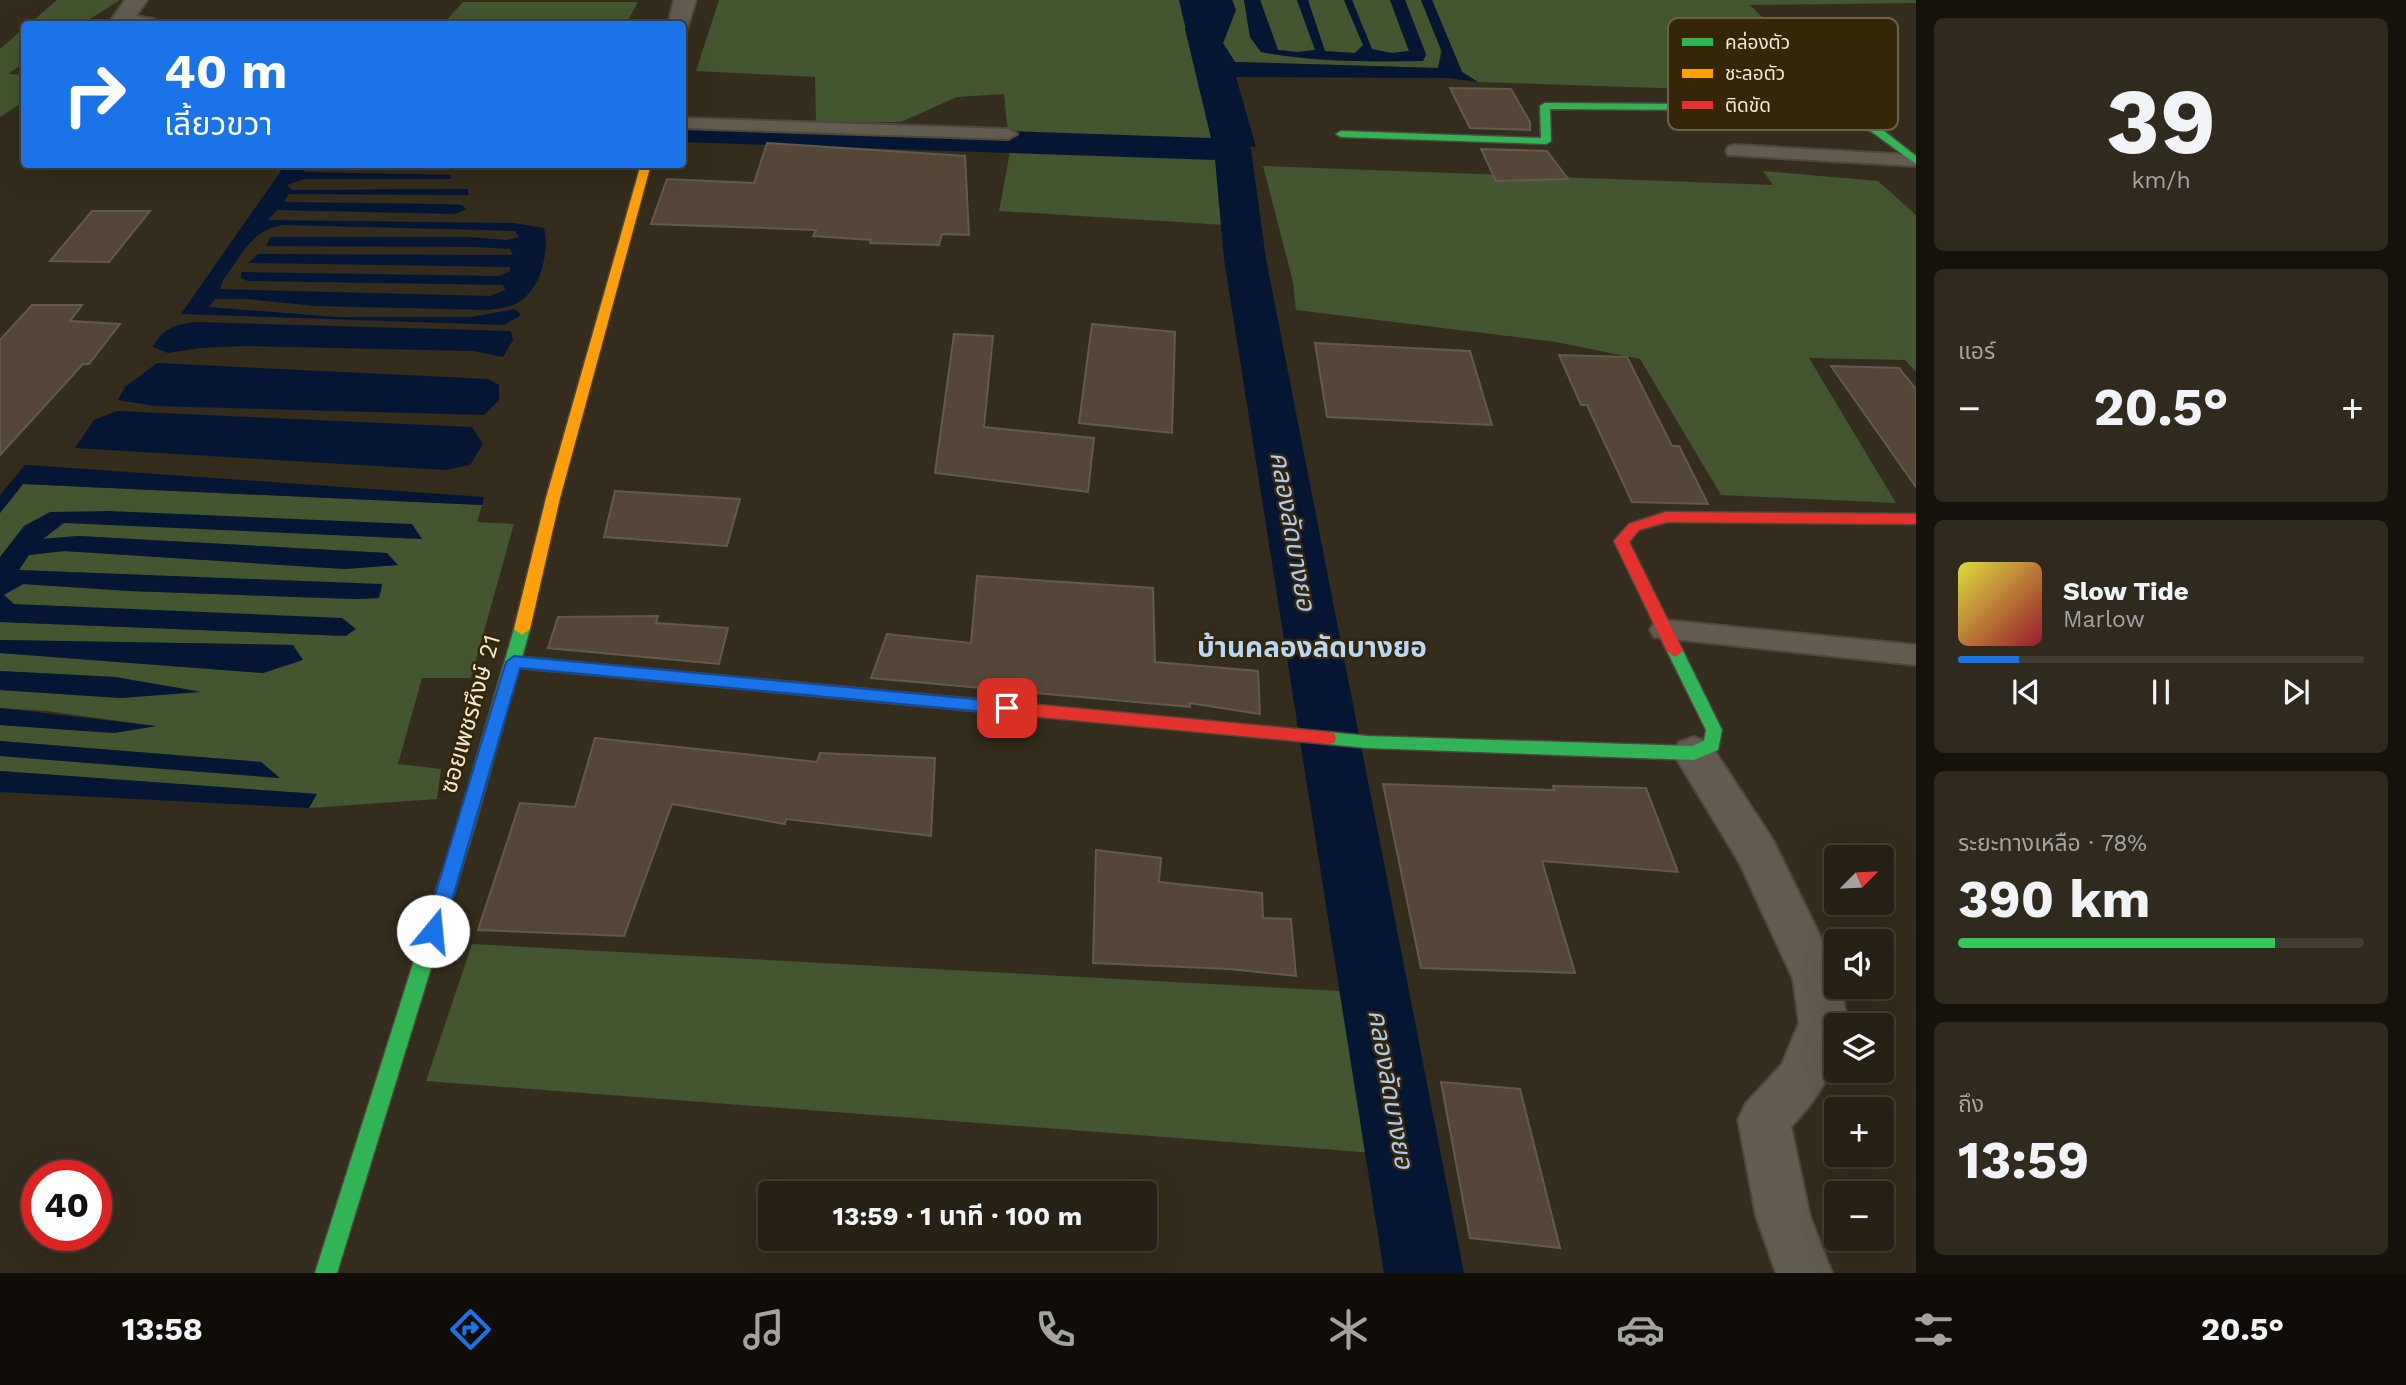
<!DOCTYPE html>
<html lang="th">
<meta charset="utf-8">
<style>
:root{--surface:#272115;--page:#2f291e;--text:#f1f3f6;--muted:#a4a3a0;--line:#433e34;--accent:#1a73e8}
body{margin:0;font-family:"Work Sans","Noto Sans Thai",sans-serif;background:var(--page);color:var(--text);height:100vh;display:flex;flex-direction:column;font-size:26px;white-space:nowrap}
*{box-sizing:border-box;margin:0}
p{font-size:23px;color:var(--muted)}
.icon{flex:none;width:38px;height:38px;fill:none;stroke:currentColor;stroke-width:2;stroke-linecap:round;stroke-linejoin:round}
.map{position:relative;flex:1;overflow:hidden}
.panel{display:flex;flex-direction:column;gap:18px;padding:18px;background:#15120c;width:490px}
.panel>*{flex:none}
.guide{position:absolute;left:21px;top:21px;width:665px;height:147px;border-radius:7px;box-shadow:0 7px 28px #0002,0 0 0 2px var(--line);background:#1a73e8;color:#fff;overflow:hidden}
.needle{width:46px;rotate:66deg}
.buttons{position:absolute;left:1824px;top:845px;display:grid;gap:14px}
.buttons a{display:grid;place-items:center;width:70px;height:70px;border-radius:7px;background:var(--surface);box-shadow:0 7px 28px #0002,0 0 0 2px var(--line);font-size:35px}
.speed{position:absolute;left:21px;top:1160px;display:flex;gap:14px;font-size:35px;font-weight:700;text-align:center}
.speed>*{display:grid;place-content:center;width:91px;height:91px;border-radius:50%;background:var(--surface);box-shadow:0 7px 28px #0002,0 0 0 2px var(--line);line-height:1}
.speed .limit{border:10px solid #d22;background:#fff;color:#111}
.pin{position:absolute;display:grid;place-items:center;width:60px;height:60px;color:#fff;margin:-30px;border-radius:14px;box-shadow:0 4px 10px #0006}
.me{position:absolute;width:77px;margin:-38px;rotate:17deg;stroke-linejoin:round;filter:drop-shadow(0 0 5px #0008)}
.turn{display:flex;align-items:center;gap:24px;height:147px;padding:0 28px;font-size:32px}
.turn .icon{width:91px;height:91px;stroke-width:2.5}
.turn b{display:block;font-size:49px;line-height:60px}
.big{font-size:52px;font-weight:700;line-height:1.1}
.panel .widget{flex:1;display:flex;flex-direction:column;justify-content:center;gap:10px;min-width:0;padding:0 24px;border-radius:10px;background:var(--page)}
.panel .dial{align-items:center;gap:0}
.dial b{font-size:91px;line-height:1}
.song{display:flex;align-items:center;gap:21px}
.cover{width:84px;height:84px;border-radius:10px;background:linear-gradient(135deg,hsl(60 70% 55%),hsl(350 70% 35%))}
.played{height:7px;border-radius:4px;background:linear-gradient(90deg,var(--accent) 15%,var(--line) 15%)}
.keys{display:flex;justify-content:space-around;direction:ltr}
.heat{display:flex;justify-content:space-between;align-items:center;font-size:38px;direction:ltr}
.charge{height:10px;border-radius:5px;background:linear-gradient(90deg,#34c759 78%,var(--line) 0)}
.trip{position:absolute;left:758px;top:1181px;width:399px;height:70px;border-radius:7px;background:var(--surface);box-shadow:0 7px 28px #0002,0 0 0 2px var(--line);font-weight:700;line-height:70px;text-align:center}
.tab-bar{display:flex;height:112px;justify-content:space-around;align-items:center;background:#100d08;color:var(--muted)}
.tab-bar .icon{width:49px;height:49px}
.tab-bar .current{color:var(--accent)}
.tab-bar b{font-size:32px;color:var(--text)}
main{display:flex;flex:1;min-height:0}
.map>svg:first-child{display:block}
.green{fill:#435630}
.water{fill:#051635;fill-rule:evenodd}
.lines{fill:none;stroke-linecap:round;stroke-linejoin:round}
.canal{fill:#051635;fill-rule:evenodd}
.building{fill:#554638;stroke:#635a4f;stroke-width:2}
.lane-casing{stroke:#4e473a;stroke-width:4}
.street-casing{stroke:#4e473a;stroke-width:4}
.fast-casing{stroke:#4e473a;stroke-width:3}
.slow-casing{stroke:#4e473a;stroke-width:3}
.jam-casing{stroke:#4e473a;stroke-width:3}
.lane{fill:#625b50;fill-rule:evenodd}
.street{fill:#625b50;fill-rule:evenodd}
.fast{fill:#30b455;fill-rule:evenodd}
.slow{fill:#ff9f0a;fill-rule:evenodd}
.jam{fill:#e5322d;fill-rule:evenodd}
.route{fill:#1a73e8;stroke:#114b97;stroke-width:2}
.labels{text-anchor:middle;stroke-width:5;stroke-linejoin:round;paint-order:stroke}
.street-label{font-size:24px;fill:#f0e7d6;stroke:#342607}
.water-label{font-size:26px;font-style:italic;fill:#abcafa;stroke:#342607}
.quarter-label{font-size:28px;font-weight:bold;fill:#b9d7fb;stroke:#342607}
.key{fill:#342607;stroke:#6c6045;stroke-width:2}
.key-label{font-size:19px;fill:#f0e7d6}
</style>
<main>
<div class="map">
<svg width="1916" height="1273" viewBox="0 0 1916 1273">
<rect width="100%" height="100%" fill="#342c1c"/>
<path class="green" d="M 57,0 L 120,0 L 82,24 L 29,24 Z
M 719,0 L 1179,0 L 1212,139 L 1225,225 L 999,211 L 1010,152 L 1004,94 L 957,97 L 901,122 L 816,123 L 815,77 L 696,71 Z
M 1232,0 L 1244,0 L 1250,37 L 1261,52 C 1316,62 1372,65 1426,54 L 1405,0 L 1421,0 L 1441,50 L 1438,68 L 1235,62 L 1223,43 L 1236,10 Z
M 1260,0 L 1297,0 L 1316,50 L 1298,52 L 1278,50 Z
M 1308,0 L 1344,0 L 1363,45 L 1355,53 L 1325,52 Z
M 1352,0 L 1390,0 L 1409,51 L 1392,53 L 1372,50 Z
M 1432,0 L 1916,0 L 1916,3 L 1750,5 L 1841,94 L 1478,82 L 1462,72 Z
M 463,2 L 638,2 L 626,24 L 443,24 Z
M 24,28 L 24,63 L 8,74 L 24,75 L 24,101 L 0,117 L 0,49 Z
M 1263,166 L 1773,185 L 1763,171 L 1878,181 L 1916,215 L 1916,372 L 1905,360 L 1809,358 L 1896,503 L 1721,495 L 1640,359 L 1556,342 L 1296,310 L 1293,282 Z
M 23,484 L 482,505 L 477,522 L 514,524 L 471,678 L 422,678 L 398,764 L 441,769 L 437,799 L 309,808 L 316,794 L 0,771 L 0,756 L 278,778 L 261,762 L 0,741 L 0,725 L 114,733 L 154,726 L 47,711 L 0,708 L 0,690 L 121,698 L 197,691 L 115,677 L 0,671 L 0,653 L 263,673 L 293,645 L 0,640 L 0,622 L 346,636 L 14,604 L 3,595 L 23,584 L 130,591 L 355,599 L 379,598 L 382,585 L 19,570 L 29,555 L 64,551 L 345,569 L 397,565 L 386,553 L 78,536 L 42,539 L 64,522 L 422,539 L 50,512 L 0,557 L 0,513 Z
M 472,944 L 1339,991 L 1374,1153 L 426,1081 Z"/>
<path class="water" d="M 1179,0 L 1232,0 L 1236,10 L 1223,43 L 1235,62 L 1438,68 L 1442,52 L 1421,0 L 1432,0 L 1462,72 L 1478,82 L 1448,78 L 1236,77 L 1256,147 L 1213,143 Z
M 1244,0 L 1260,0 L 1278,50 L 1298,52 L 1315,50 L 1297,0 L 1308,0 L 1325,51 L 1355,53 L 1363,45 L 1344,0 L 1352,0 L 1372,49 L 1392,53 L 1409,51 L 1390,0 L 1405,0 L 1426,55 L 1423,61 C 1369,62 1314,62 1261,52 L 1250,37 Z
M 285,165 L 308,165 L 304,172 L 450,175 L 451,179 L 304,179 L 287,185 L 292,190 L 467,189 L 469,195 L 289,194 L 284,202 L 443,204 L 462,205 L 466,209 L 455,214 L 277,210 L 268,220 L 514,223 L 544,228 C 550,252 540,293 515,304 C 507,308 496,309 488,310 L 315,306 L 247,299 L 215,299 L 209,307 L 337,317 L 471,317 L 515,309 L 521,315 L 504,325 L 181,314 ZM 284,225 L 515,231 L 519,237 L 507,240 L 468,237 L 271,237 L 266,246 L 476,247 L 510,249 L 513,255 L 258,254 L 248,263 L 510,267 L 510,271 L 499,276 L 241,272 L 241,278 L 248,281 L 503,285 L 505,290 L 490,296 L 220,289 L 223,280 C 241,257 252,228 284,225 Z
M 327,165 L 501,164 L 501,165 L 496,168 L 475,169 Z
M 197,322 L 511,331 L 513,340 L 503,357 L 473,351 L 242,346 L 200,348 L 168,353 L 153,347 C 162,328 177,324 197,322 Z
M 157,363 L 488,379 L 499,385 L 499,400 L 484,415 L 155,406 L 118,400 L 125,387 Z
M 117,411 L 472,427 L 483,444 L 470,465 L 445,470 L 75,448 L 94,420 Z
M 25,465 L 43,466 L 484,497 L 482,505 L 23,484 L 0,513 L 0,495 Z
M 109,511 L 412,524 L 422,539 L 64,523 L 43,539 L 78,536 L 387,553 L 398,565 L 345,569 L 64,551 L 29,555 L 19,570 L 382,584 L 379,598 L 355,599 L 130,591 L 23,584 L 4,595 L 14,604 L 342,618 L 356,629 L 346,636 L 0,622 L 0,557 L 24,526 L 50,512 Z
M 0,640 L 293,645 L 303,660 L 263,673 L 0,653 Z
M 0,671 L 115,677 L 201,692 L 121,698 L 0,690 Z
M 0,708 L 157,726 L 114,733 L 0,725 Z
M 0,741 L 261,762 L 280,778 L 0,756 Z
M 0,771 L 317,794 L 309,808 L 0,792 Z"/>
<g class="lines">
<path class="canal" d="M 1183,0 L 1215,0 L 1223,12 L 1217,29 L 1251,150 L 1266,259 L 1464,1273 L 1384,1273 L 1224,259 L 1215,160 L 682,142 L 684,120 L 1211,138 L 1185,29 L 1191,12 Z"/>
</g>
<path class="building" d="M 1450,88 L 1511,89 L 1530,122 L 1530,130 L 1470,128 Z
M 767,143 L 965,156 L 969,235 L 942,234 L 939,245 L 870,243 L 871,240 L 813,236 L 816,230 L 651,224 L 667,179 L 754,183 Z
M 1481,149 L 1547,151 L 1568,179 L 1496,181 Z
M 92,211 L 150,211 L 109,262 L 50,261 Z
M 32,305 L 82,305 L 70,321 L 120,324 L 89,364 L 83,364 L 0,455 L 0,340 Z
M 1092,324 L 1175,332 L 1172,433 L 1079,423 Z
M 954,334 L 993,336 L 984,427 L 1094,438 L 1088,492 L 935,473 Z
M 1315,343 L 1470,351 L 1492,425 L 1327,417 Z
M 1559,355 L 1627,357 L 1672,446 L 1679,446 L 1708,504 L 1632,502 L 1587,405 L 1581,405 Z
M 1831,366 L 1899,368 L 1916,389 L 1916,487 Z
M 615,491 L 740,499 L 727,546 L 604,537 Z
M 977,576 L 1153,588 L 1155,662 L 1258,671 L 1260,714 L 1189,703 L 1190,707 L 871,678 L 887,634 L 971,643 Z
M 658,616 L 656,623 L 728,628 L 719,664 L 548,648 L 558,617 Z
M 595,738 L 817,762 L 820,753 L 935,758 L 931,836 L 786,819 L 785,824 L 672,804 L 624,936 L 478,930 L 520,803 L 575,807 Z
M 1383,784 L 1554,790 L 1553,786 L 1646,788 L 1678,872 L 1542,861 L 1575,973 L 1421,968 Z
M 1096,850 L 1161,858 L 1159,882 L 1262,893 L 1263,918 L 1291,919 L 1296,976 L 1229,969 L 1093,963 Z
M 1441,1082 L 1520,1089 L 1560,1248 L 1470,1238 Z"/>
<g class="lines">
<defs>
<path id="lane" d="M 682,118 L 1008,129 L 1017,134 L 1008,139 L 682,128 Z
M 1735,145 L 1915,155 L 1916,166 L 1728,155 L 1726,151 L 1728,147 Z
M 1664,620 L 1916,645 L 1916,665 L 1654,637 L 1650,630 L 1654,623 Z"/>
<path id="street" d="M 125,0 L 147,0 L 136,16 L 154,19 L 157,24 L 114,24 L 111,20 Z
M 674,0 L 696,0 L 687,29 L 682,30 L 682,24 L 668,24 Z
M 1694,737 L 1709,742 L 1773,840 L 1836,968 L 1836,987 L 1842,987 L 1847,1023 L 1846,1026 L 1836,1026 C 1836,1074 1822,1092 1791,1127 L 1810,1216 L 1832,1273 L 1776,1273 L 1756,1216 L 1738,1120 L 1746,1103 L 1782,1064 L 1799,1023 L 1793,979 L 1739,862 L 1673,753 L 1679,742 Z"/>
<path id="fast" d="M 1545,103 L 1698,104 L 1831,110 L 1860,118 L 1880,128 L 1916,156 L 1916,164 L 1872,132 L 1852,122 L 1831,116 L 1698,110 L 1550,109 L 1551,141 L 1546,144 L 1341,137 L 1336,134 L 1341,131 L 1541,138 L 1540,106 Z
M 522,623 L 530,629 L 522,657 L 996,701 L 1002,703 L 1004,707 L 1002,711 L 996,713 L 519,668 L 475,825 L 337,1273 L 315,1273 L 457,825 L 514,629 Z
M 1675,645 L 1683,651 L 1722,730 L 1718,750 L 1694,760 L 1367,748 L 1328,744 L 1322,743 L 1320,738 L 1322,733 L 1328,732 L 1367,736 L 1692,746 L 1704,741 L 1706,730 L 1667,651 Z"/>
<path id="slow" d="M 641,164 L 651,164 L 560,498 L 530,629 L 522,635 L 514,629 L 546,498 Z"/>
<path id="jam" d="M 1666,512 L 1916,514 L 1916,524 L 1667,522 L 1639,530 L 1629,542 L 1683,651 L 1675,657 L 1667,651 L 1614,541 L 1629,524 Z
M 996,701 L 1328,732 L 1334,733 L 1336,738 L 1334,743 L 1328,744 L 996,713 L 990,711 L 988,707 L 990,703 Z"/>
</defs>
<use href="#lane" class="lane-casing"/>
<use href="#street" class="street-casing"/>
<use href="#fast" class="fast-casing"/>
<use href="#slow" class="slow-casing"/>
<use href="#jam" class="jam-casing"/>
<use href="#lane" class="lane"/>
<use href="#street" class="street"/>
<use href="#fast" class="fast"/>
<use href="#slow" class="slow"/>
<use href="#jam" class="jam"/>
</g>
<path class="route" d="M 514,656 L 1007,702 L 1015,708 L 1007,714 L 520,668 L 443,931 L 440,936 L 433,939 L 427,936 L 424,931 L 506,662 Z"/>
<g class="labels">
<g class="street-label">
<text transform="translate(470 714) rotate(-74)" y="8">ซอยเพชรหึงษ์ 21</text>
</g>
<g class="water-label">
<text transform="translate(1293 531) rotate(80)" y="9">คลองลัดบางยอ</text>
<text transform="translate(1391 1089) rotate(80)" y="9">คลองลัดบางยอ</text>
</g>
<g class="quarter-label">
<text x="1312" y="657">บ้านคลองลัดบางยอ</text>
</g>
</g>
<rect x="1668" y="18" width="230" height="112" rx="10" class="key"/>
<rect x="1682" y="38" width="31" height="8" fill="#30b455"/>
<rect x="1682" y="69" width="31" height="9" fill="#ff9f0a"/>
<rect x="1682" y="101" width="31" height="8" fill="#e5322d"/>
<g class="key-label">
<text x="1725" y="49">คล่องตัว</text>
<text x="1725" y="80">ชะลอตัว</text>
<text x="1725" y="112">ติดขัด</text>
</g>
</svg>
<div class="buttons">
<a><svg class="needle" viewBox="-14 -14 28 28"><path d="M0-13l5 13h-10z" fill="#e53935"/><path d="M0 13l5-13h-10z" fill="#a4a3a0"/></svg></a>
<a><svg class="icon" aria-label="sound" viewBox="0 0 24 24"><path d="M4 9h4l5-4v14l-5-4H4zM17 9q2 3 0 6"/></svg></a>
<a><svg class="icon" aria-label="layers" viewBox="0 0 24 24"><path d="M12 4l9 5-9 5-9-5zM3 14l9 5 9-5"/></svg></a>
<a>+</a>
<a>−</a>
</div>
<div class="speed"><div class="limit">40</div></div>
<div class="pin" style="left:1007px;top:708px;background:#d93025"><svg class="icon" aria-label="arrive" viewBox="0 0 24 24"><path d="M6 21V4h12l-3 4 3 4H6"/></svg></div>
<svg class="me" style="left:433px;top:931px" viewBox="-20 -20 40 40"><circle r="19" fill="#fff"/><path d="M0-13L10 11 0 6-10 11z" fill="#1a73e8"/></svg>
<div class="trip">13:59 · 1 นาที · 100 m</div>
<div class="guide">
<div class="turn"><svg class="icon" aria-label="right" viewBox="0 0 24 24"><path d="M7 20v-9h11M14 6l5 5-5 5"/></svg><div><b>40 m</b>เลี้ยวขวา</div></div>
</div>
</div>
<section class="panel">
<div class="widget dial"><b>39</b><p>km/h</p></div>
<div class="widget"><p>แอร์</p>
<div class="heat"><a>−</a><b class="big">20.5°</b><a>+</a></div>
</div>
<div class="widget">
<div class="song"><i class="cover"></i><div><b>Slow Tide</b><p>Marlow</p></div></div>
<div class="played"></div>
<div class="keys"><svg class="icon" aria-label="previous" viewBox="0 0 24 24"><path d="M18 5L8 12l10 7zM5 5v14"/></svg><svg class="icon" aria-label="pause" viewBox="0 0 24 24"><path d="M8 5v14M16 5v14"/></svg><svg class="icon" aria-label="next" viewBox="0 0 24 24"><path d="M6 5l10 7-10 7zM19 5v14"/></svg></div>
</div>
<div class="widget"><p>ระยะทางเหลือ · 78%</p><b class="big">390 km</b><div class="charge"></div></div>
<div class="widget"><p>ถึง</p><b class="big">13:59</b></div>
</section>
</main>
<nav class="tab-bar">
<b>13:58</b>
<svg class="icon current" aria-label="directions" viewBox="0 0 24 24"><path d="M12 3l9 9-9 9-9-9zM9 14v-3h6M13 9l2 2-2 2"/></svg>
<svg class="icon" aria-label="music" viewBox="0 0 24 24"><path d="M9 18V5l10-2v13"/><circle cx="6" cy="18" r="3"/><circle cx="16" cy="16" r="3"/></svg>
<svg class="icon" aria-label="phone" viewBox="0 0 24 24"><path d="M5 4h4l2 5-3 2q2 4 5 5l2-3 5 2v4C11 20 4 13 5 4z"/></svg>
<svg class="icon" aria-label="climate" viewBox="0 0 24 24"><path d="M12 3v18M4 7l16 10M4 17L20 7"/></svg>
<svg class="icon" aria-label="car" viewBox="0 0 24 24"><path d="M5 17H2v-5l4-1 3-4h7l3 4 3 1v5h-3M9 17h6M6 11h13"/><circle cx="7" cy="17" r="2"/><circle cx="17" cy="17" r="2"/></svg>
<svg class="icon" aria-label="filters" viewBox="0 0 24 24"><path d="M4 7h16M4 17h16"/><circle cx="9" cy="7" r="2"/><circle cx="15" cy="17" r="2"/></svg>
<b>20.5°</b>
</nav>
